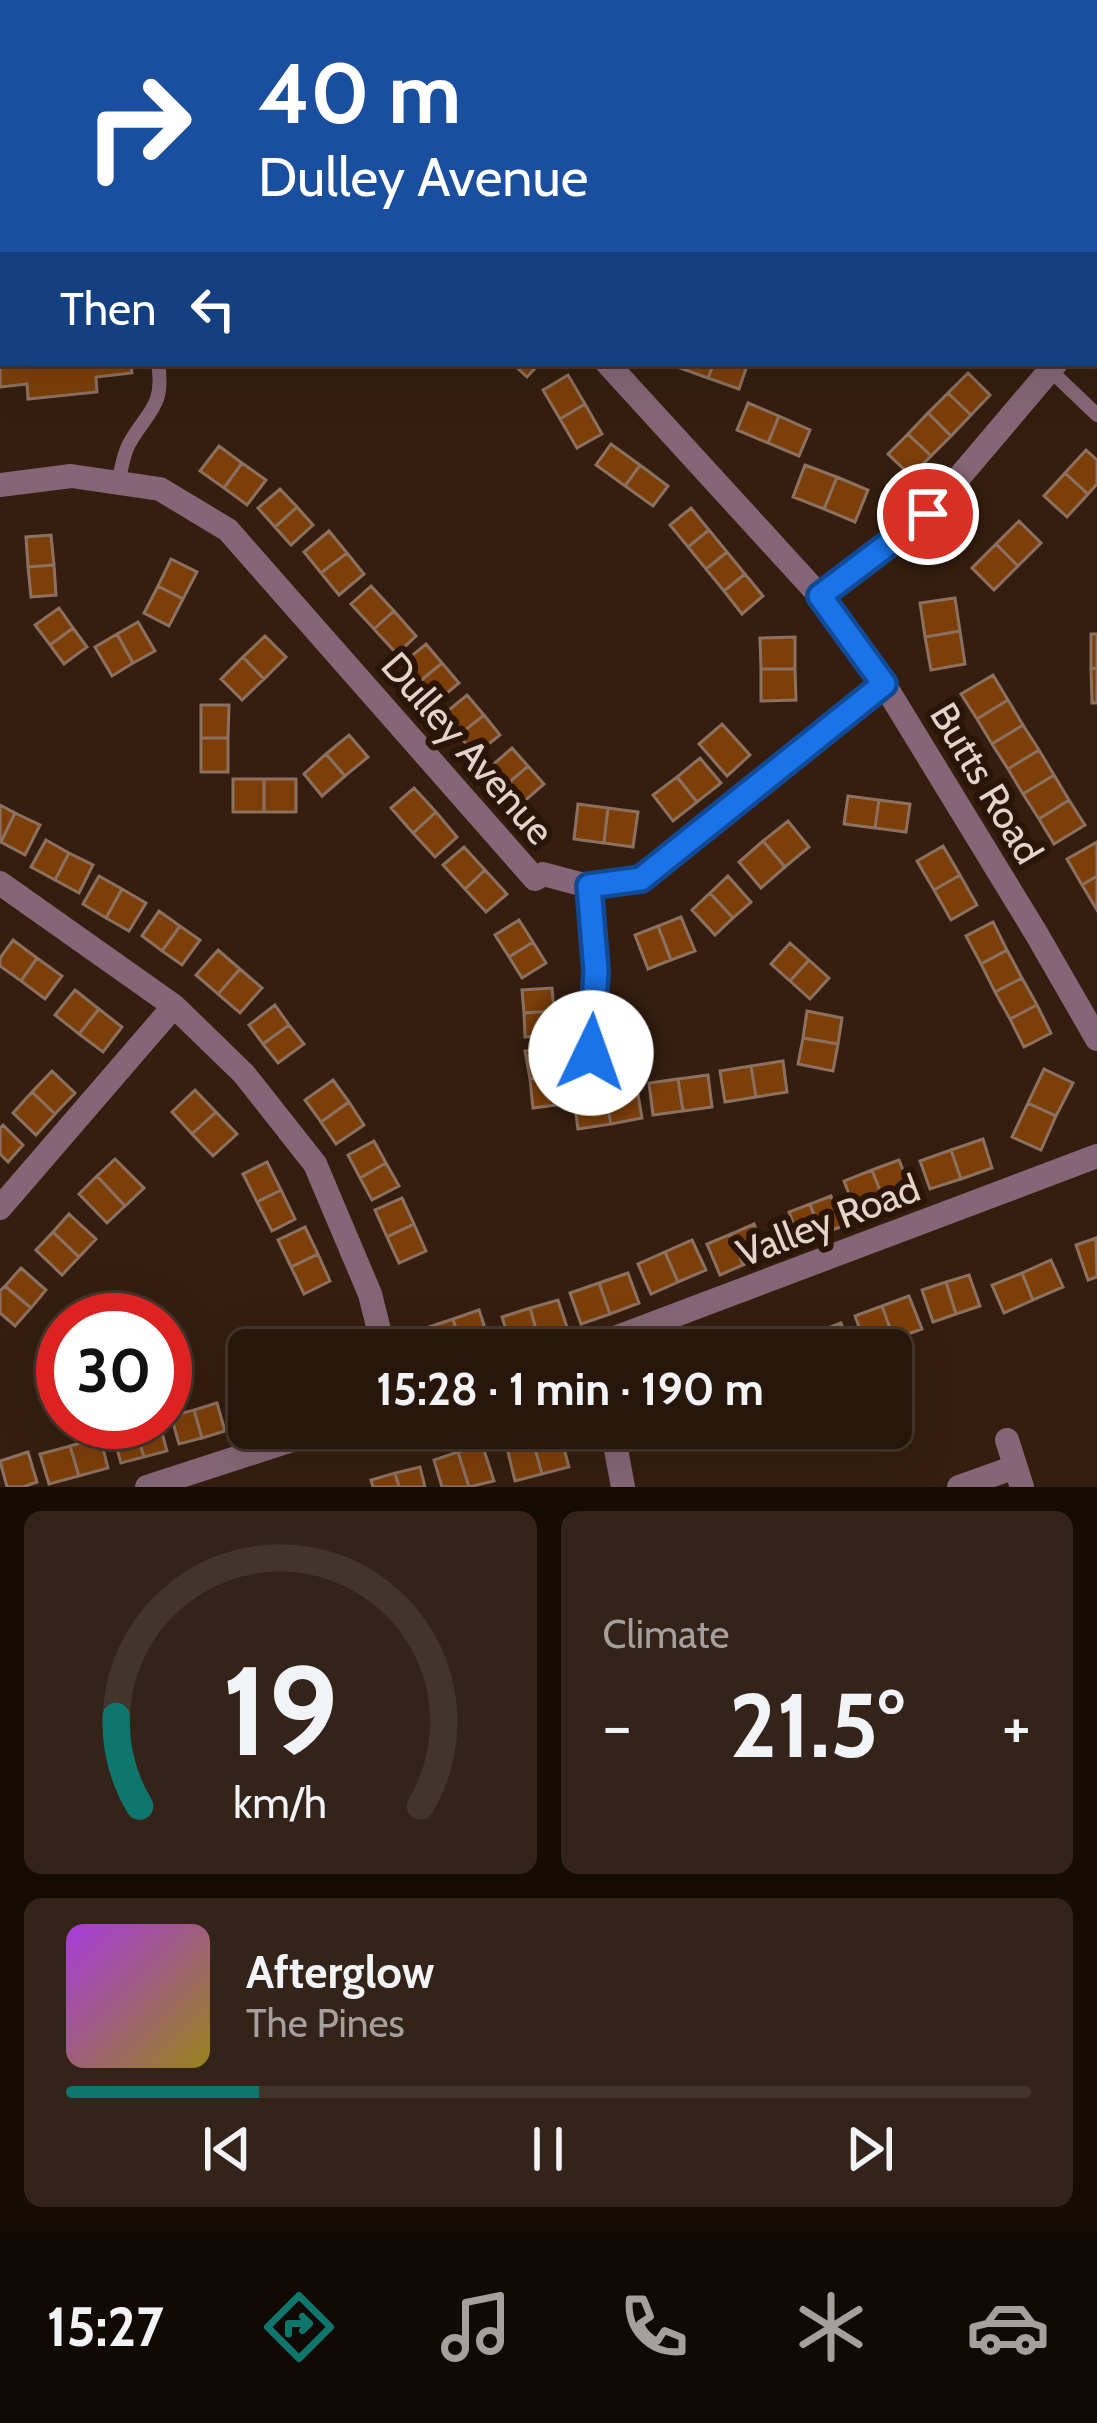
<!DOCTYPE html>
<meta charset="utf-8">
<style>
:root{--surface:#28160b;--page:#342319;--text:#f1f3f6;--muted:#a59f9d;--line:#44352c;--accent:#0f766e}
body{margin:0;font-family:Cabin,sans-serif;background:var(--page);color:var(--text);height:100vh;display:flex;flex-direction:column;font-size:45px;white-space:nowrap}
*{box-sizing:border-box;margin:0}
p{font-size:39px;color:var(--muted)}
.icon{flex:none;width:66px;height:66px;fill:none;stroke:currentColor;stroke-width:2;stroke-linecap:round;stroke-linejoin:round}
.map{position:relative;height:1487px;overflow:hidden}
.sheet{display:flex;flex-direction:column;gap:24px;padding:24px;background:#160c06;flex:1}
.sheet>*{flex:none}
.hud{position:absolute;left:0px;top:0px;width:1098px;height:366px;box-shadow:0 12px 48px #0002,0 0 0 3px var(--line);background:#1a4fa0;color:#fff;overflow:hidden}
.speed{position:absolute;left:36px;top:1293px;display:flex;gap:24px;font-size:60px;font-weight:700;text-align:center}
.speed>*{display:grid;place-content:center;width:156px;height:156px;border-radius:50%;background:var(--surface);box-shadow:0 12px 48px #0002,0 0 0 3px var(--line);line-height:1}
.speed .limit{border:18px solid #d22;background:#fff;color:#111}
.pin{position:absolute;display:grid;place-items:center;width:102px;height:102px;color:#fff;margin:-51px;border:6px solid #fff;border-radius:50%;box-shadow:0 3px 12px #0007}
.me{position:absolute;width:132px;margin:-66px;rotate:3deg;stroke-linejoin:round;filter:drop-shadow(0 0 9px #0008)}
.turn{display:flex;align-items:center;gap:42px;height:252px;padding:0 60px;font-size:54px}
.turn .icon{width:156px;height:156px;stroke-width:2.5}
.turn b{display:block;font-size:84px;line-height:102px}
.then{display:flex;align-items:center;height:114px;padding:0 60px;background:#0003;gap:24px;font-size:45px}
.big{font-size:90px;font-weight:700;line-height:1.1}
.sheet .widget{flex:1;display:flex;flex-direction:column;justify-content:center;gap:18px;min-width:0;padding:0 42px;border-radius:18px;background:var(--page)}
.sheet .dial{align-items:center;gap:0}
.dial svg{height:312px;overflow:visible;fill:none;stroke:var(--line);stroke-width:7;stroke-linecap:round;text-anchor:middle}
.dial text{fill:var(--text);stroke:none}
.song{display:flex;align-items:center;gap:36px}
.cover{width:144px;height:144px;border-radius:18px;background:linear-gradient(135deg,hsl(280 70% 55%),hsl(50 70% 35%))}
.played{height:12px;border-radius:6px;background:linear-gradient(90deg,var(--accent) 20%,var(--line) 20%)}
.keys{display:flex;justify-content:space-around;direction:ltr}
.heat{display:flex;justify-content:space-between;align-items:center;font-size:66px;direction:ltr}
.sheet .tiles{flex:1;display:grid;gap:24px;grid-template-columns:1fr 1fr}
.widget:last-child{grid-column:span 2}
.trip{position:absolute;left:228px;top:1329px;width:684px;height:120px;border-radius:18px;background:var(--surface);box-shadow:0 12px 48px #0002,0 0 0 3px var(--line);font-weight:700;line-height:120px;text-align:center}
.dock{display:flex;height:192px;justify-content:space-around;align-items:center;background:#100904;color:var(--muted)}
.dock .icon{width:84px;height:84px}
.dock .current{color:var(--accent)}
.dock b{font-size:54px;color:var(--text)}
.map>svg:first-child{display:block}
.building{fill:#7d3f0a;stroke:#8d7160;stroke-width:3}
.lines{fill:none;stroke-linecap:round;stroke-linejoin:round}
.lane{stroke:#866676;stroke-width:14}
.street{stroke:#866676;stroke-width:24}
.route-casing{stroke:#114b97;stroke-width:30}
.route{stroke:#1a73e8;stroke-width:21}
.labels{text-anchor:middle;stroke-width:12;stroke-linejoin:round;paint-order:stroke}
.street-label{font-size:39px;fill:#e4d4ca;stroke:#2b1506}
</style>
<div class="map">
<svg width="1097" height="1487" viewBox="0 0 1097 1487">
<rect width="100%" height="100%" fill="#351e0f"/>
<path class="building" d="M 0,242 L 3,242 L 3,363 L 131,363 L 132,373 L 96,377 L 97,392 L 28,399 L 27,384 L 0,387 Z
M 512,363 L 540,363 L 527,377 Z
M 679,363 L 714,363 L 708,378 L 677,367 Z
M 714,363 L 748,363 L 739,389 L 708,378 Z
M 968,373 L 990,395 L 971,415 L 948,393 Z
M 568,375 L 585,404 L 560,419 L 543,390 Z
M 948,393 L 971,415 L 951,436 L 928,413 Z
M 748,403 L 779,416 L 768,443 L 737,430 Z
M 585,404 L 602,434 L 577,448 L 560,419 Z
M 928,413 L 951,436 L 931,456 L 908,434 Z
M 779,416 L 810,430 L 799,456 L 768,443 Z
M 908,434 L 931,456 L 911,476 L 888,454 Z
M 611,444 L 640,465 L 625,486 L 596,465 Z
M 219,446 L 242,463 L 224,488 L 200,471 Z
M 1086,450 L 1097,460 L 1097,484 L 1088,494 L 1065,473 Z
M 242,463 L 266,480 L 247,505 L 224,488 Z
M 640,465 L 668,486 L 653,506 L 625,486 Z
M 805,465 L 837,477 L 824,509 L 793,497 Z
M 1065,473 L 1088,494 L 1067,517 L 1044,496 Z
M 837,477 L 868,490 L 855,522 L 824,509 Z
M 280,489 L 297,507 L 275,527 L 258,508 Z
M 297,507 L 313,525 L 291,545 L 275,527 Z
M 691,508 L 709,530 L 688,547 L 670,525 Z
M 1019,521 L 1041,543 L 1018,566 L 996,544 Z
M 709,530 L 727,552 L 706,569 L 688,547 Z
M 329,531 L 347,553 L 321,573 L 304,552 Z
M 51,535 L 54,565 L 28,567 L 26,537 Z
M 996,544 L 1018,566 L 994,590 L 972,568 Z
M 727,552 L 745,574 L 724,591 L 706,569 Z
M 347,553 L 364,574 L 339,595 L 321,573 Z
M 171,559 L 197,572 L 183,599 L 158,586 Z
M 54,565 L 56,595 L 31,597 L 28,567 Z
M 745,574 L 763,596 L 742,614 L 724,591 Z
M 158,586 L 183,599 L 169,626 L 144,613 Z
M 371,586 L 394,611 L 374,629 L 351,604 Z
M 955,598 L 960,631 L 925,637 L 920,603 Z
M 59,608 L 73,628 L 50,645 L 35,625 Z
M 394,611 L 416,636 L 397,654 L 374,629 Z
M 138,622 L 155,651 L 133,663 L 117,634 Z
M 73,628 L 87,647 L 64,664 L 50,645 Z
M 960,631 L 965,664 L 931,670 L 925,637 Z
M 117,634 L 133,663 L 112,676 L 95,647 Z
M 1091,634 L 1097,634 L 1097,668 L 1091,669 Z
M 265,636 L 286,657 L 264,679 L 243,657 Z
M 795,637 L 795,669 L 761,669 L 760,638 Z
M 426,644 L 442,663 L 419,682 L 403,663 Z
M 243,657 L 264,679 L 242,700 L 221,679 Z
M 442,663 L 459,683 L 436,702 L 419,682 Z
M 1097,668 L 1097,703 L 1092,703 L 1091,669 Z
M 761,669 L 795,669 L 796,700 L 761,701 Z
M 993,675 L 1008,700 L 977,719 L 961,694 Z
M 467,695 L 484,715 L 459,735 L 443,715 Z
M 1008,700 L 1023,725 L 992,744 L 977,719 Z
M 201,705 L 229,705 L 228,738 L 201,738 Z
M 484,715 L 500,735 L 475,755 L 459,735 Z
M 722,724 L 750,755 L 727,776 L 699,744 Z
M 1023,725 L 1039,750 L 1008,769 L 992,744 Z
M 349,735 L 368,757 L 345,776 L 326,754 Z
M 201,738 L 228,738 L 228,772 L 201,772 Z
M 512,748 L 528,766 L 504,787 L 488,769 Z
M 1039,750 L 1054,775 L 1023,794 L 1008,769 Z
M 326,754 L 345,776 L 322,796 L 304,774 Z
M 700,758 L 721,783 L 697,802 L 677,777 Z
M 528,766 L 544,784 L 520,805 L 504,787 Z
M 1054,775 L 1069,800 L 1039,819 L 1023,794 Z
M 677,777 L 697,802 L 673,821 L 653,795 Z
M 233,779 L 264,779 L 264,812 L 233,812 Z
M 264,779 L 296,779 L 296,812 L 264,812 Z
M 414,788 L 436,812 L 413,833 L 391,808 Z
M 848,796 L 879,800 L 875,828 L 844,824 Z
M 879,800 L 910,804 L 906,832 L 875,828 Z
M 1069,800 L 1085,825 L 1054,844 L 1039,819 Z
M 578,804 L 608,808 L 604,843 L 574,839 Z
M 0,805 L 15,813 L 1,842 L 0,842 Z
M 608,808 L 638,812 L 633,847 L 604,843 Z
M 436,812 L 457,837 L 435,857 L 413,833 Z
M 15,813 L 40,825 L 25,855 L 1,842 Z
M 788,821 L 809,847 L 785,867 L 763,841 Z
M 46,840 L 69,853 L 55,880 L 31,867 Z
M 763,841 L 785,867 L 761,888 L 739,862 Z
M 1097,842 L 1097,876 L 1082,885 L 1067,859 Z
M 943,846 L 960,875 L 934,890 L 917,861 Z
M 464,847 L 485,870 L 465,889 L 443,865 Z
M 69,853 L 93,865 L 79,893 L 55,880 Z
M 485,870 L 507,894 L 486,912 L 465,889 Z
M 960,875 L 977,905 L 951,920 L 934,890 Z
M 99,876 L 122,889 L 106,918 L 83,904 Z
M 728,876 L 751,902 L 733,918 L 710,893 Z
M 1097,876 L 1097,910 L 1082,885 Z
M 122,889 L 146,903 L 129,931 L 106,918 Z
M 710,893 L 733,918 L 715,935 L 692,910 Z
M 159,911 L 180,926 L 162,951 L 142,936 Z
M 681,917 L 695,951 L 671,960 L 658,926 Z
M 519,920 L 533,942 L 509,957 L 495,935 Z
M 993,922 L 1007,950 L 981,964 L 966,936 Z
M 180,926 L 200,940 L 182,965 L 162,951 Z
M 658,926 L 671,960 L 648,969 L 635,935 Z
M 13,940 L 37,958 L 21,981 L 0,966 L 0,958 Z
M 533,942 L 546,963 L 522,978 L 509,957 Z
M 790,943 L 809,960 L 790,981 L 771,964 Z
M 218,950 L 240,969 L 218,994 L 196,975 Z
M 1007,950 L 1022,978 L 995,992 L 981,964 Z
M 37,958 L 62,976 L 45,999 L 21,981 Z
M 809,960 L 829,978 L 810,999 L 790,981 Z
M 240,969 L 262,988 L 240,1013 L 218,994 Z
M 1022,978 L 1037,1005 L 1010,1019 L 995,992 Z
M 552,988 L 554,1011 L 524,1013 L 522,990 Z
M 75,990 L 99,1009 L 79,1034 L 55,1015 Z
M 275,1005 L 289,1025 L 263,1044 L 249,1025 Z
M 1037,1005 L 1051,1033 L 1024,1047 L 1010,1019 Z
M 99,1009 L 122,1027 L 103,1052 L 79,1034 Z
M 554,1011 L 556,1034 L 525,1037 L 524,1013 Z
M 807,1011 L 842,1018 L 838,1044 L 803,1038 Z
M 289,1025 L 304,1044 L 278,1063 L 263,1044 Z
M 803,1038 L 838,1044 L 833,1071 L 798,1064 Z
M 556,1046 L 560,1075 L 530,1079 L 525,1051 Z
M 783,1061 L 787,1092 L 756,1097 L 751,1066 Z
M 751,1066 L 756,1097 L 725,1102 L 720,1071 Z
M 1044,1069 L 1073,1083 L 1056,1116 L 1028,1103 Z
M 52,1071 L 75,1093 L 55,1114 L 32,1092 Z
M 560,1075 L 564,1104 L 533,1108 L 530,1079 Z
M 708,1075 L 712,1107 L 683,1111 L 678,1079 Z
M 678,1079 L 683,1111 L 653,1115 L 649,1083 Z
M 333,1080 L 349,1102 L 321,1122 L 305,1100 Z
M 637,1089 L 642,1118 L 611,1124 L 605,1094 Z
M 195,1090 L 216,1112 L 192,1134 L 172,1112 Z
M 32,1092 L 55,1114 L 36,1135 L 13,1113 Z
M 605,1094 L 611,1124 L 578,1129 L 574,1100 Z
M 349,1102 L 364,1125 L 336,1144 L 321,1122 Z
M 1028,1103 L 1056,1116 L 1041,1150 L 1012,1137 Z
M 216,1112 L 237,1134 L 213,1156 L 192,1134 Z
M 3,1125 L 23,1145 L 8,1162 L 0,1154 L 0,1128 Z
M 983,1139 L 992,1168 L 961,1179 L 951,1150 Z
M 374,1141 L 386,1163 L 360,1178 L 348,1155 Z
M 951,1150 L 961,1179 L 930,1189 L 920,1161 Z
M 115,1159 L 144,1188 L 125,1206 L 97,1176 Z
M 899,1160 L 911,1190 L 884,1201 L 872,1170 Z
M 267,1162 L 281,1190 L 257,1202 L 243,1174 Z
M 386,1163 L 399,1186 L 372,1200 L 360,1178 Z
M 872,1170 L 884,1201 L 856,1212 L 844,1181 Z
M 97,1176 L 125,1206 L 107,1223 L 79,1194 Z
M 281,1190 L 295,1219 L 272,1231 L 257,1202 Z
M 831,1196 L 843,1226 L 821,1234 L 810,1204 Z
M 402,1198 L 414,1224 L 387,1237 L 375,1210 Z
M 810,1204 L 821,1234 L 800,1242 L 789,1212 Z
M 69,1214 L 96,1239 L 79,1257 L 53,1232 Z
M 414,1224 L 426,1251 L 399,1263 L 387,1237 Z
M 754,1224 L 767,1255 L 743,1265 L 731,1234 Z
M 305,1227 L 318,1254 L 291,1267 L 278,1240 Z
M 53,1232 L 79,1257 L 62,1275 L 36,1250 Z
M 731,1234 L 743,1265 L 720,1275 L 707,1244 Z
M 1096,1238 L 1097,1277 L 1088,1280 L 1076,1245 Z
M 692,1240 L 706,1270 L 678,1282 L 665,1252 Z
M 665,1252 L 678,1282 L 651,1294 L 638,1264 Z
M 318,1254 L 330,1281 L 304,1294 L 291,1267 Z
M 1051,1260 L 1063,1287 L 1033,1300 L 1022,1273 Z
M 21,1268 L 46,1290 L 31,1308 L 5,1286 Z
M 628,1273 L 639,1303 L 610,1314 L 599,1283 Z
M 1022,1273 L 1033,1300 L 1004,1313 L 992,1285 Z
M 969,1275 L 980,1306 L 956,1314 L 946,1282 Z
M 946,1282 L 956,1314 L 933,1322 L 922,1290 Z
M 599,1283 L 610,1314 L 581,1324 L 570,1293 Z
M 5,1286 L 31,1308 L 15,1326 L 0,1313 L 0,1291 Z
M 909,1296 L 922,1329 L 894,1339 L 882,1306 Z
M 558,1300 L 567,1327 L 538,1336 L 530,1308 Z
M 882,1306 L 894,1339 L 867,1349 L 855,1316 Z
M 530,1308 L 538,1336 L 511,1345 L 502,1317 Z
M 479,1310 L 490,1343 L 463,1350 L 453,1319 Z
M 453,1319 L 463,1350 L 434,1350 L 426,1328 Z
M 841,1323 L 852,1350 L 821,1350 L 815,1333 Z
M 815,1333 L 821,1350 L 790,1350 L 788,1343 Z
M 249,1390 L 249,1426 L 239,1429 L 229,1396 Z
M 217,1403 L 225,1431 L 202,1438 L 194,1410 Z
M 194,1410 L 202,1438 L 179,1444 L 171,1416 Z
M 149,1422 L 159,1422 L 167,1451 L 144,1457 L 135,1426 Z
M 135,1426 L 144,1457 L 121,1463 L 112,1432 Z
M 560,1434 L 569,1467 L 542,1474 L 533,1441 Z
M 100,1437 L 108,1468 L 79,1476 L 70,1446 Z
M 533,1441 L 542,1474 L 515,1481 L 507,1448 Z
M 482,1444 L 494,1481 L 469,1487 L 458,1452 Z
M 70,1446 L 79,1476 L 49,1484 L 40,1454 Z
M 28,1452 L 37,1482 L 23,1487 L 7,1487 L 0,1461 Z
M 458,1452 L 469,1487 L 442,1487 L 434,1460 Z
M 420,1467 L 425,1487 L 399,1487 L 395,1473 Z
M 395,1473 L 399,1487 L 373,1487 L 371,1480 Z"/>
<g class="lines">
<path class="lane" d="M 1050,370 L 1097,415
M 118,483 C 121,471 123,455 129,444 C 148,410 165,407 158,363"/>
<path class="street" d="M 192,0 L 196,3
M 677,0 L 678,3
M 1095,265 L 1097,267
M 1095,317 L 1097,314
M 607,363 L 820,596 L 884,684 L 1036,933 L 1097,1039
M 0,485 L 71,476 L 160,489 L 228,530 L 535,879 L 543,874 L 588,886 L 641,879 L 884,684
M 820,596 L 928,514 L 1056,363
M 0,883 L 174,1006 L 244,1074 L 315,1164 L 370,1294 L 384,1350
M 588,886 L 595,971 L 591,1053
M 0,1208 L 174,1006
M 583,1350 L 1097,1156
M 612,1428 L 623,1487
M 1007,1440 L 1022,1487
M 147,1487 L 329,1428
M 959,1487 L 1015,1467"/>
</g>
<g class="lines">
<defs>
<path id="route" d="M 591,1053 L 596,971 L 589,886 L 641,879 L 884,684 L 820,596 L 928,514"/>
</defs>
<use href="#route" class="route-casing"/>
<use href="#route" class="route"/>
</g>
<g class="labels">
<g class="street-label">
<text transform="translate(468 748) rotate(49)" y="14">Dulley Avenue</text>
<text transform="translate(987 783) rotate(59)" y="14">Butts Road</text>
<text transform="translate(828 1220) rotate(-21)" y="14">Valley Road</text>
</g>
</g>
</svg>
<div class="speed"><div class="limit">30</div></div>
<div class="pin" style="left:928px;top:514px;background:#d93025"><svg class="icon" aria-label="arrive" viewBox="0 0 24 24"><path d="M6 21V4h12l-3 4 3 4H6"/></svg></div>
<svg class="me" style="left:591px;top:1053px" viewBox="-20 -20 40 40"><circle r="19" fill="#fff"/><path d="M0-13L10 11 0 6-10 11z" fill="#1a73e8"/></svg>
<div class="trip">15:28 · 1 min · 190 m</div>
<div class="hud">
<div class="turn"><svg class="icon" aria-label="right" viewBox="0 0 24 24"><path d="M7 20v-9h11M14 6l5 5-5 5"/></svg><div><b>40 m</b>Dulley Avenue</div></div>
<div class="then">Then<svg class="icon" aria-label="left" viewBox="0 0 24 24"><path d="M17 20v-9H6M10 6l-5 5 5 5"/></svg></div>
</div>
</div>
<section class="sheet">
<div class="tiles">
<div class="widget dial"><svg viewBox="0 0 100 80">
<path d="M14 69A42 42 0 1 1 86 69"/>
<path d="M14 69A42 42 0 0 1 8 46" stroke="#0f766e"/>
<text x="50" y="56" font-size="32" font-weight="700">19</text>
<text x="50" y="72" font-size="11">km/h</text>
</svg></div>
<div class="widget"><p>Climate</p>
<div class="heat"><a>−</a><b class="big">21.5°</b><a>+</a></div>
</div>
<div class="widget">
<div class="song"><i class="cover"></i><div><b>Afterglow</b><p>The Pines</p></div></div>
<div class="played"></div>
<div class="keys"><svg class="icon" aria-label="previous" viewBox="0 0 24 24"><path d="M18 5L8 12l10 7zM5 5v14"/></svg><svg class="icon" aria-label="pause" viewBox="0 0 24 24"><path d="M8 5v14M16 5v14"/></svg><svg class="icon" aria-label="next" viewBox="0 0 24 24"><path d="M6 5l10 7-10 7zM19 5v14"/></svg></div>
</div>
</div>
</section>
<nav class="dock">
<b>15:27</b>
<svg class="icon current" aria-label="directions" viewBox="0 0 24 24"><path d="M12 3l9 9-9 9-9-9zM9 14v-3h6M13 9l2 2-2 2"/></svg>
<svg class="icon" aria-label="music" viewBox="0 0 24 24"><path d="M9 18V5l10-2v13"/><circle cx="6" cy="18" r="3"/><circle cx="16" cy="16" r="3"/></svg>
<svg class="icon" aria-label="phone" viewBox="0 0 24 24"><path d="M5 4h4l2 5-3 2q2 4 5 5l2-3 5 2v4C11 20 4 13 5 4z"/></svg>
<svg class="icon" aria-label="climate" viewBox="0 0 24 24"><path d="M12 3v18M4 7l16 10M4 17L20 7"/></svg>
<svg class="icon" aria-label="car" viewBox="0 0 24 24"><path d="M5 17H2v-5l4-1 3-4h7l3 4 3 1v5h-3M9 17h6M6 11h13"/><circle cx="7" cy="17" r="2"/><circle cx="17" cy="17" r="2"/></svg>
</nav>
